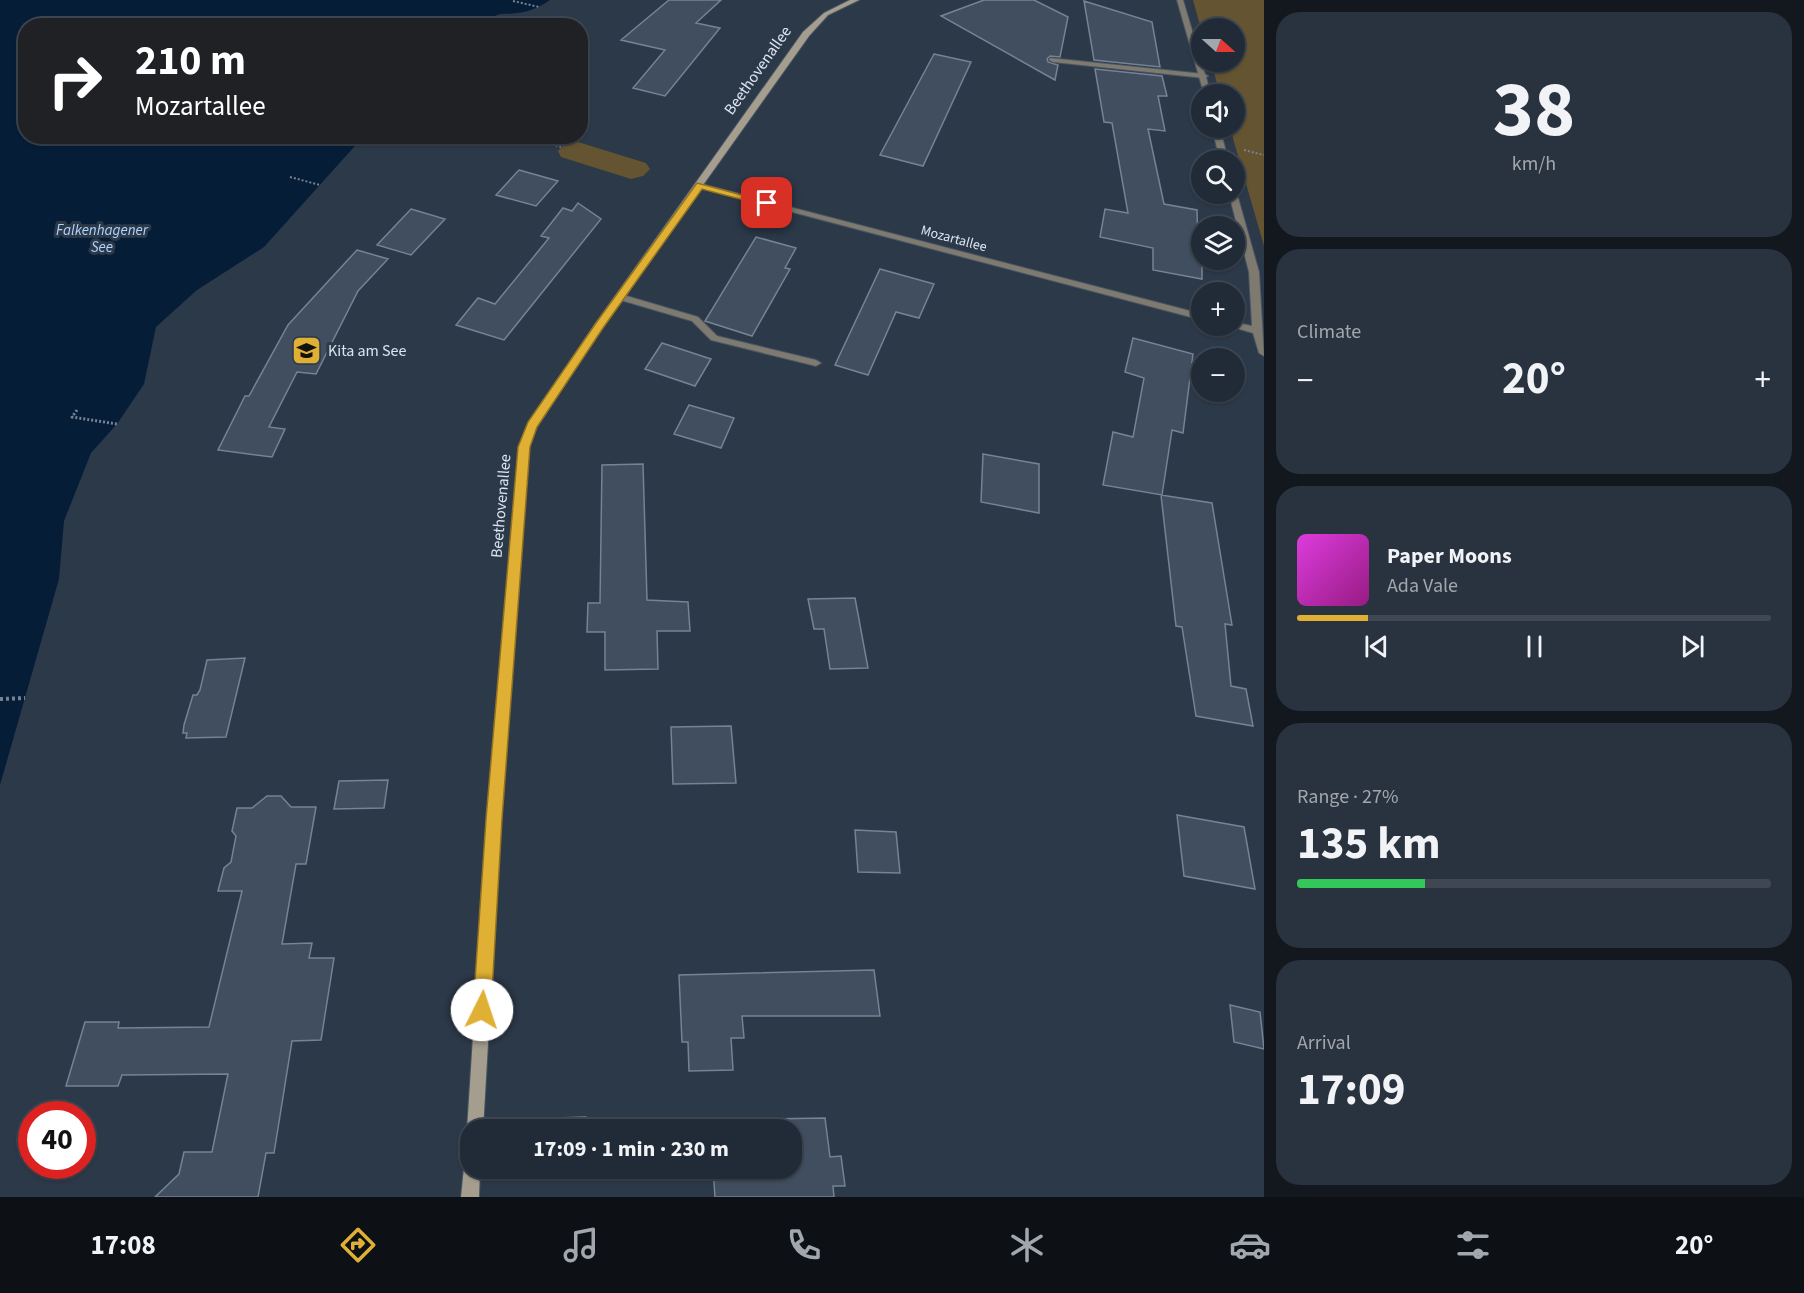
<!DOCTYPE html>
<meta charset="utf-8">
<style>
:root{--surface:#212b37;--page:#29333f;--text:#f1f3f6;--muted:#a2a7ad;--line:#3e4752;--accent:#dfb034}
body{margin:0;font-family:"Source Sans 3",sans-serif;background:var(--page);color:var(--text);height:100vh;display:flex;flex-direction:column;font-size:22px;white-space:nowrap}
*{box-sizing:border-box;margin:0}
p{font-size:20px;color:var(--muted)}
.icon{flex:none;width:33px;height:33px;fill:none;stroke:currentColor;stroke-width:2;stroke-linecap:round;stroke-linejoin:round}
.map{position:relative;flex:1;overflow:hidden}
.side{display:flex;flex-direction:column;gap:12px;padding:12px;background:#12181e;width:540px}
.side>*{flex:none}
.top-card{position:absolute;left:18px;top:18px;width:570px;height:126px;border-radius:24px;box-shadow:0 2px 4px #0004,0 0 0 2px var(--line);background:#202124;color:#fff;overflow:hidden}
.needle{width:39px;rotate:111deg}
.buttons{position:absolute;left:1191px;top:18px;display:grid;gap:12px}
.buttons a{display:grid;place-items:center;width:54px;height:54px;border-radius:50%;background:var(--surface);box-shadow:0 2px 4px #0004,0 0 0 2px var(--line);font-size:30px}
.speed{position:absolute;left:18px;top:1101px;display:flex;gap:12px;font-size:30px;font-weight:700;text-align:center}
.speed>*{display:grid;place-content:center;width:78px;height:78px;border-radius:50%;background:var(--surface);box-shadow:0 2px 4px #0004,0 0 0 2px var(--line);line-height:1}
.speed .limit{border:9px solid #d22;background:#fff;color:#111}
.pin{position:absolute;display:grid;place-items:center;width:51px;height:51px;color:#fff;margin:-26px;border-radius:12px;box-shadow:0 3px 9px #0006}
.me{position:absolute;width:66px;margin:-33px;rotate:4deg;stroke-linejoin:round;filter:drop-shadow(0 0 4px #0008)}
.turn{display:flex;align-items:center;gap:21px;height:126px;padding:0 18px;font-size:27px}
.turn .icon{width:78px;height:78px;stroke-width:2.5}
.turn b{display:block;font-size:42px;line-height:51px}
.big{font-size:45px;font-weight:700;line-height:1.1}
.side .tile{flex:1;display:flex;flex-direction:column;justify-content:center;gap:9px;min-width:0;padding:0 21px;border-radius:24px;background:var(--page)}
.side .dial{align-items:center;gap:0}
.dial b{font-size:78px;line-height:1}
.song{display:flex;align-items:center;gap:18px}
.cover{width:72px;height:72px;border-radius:9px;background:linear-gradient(135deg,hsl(300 70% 55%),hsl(310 70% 35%))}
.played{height:6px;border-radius:3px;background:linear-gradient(90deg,var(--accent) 15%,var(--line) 15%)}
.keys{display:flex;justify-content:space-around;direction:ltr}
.heat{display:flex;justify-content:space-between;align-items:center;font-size:33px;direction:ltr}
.charge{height:9px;border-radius:4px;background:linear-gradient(90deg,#34c759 27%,var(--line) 0)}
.trip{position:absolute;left:460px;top:1119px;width:342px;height:60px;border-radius:24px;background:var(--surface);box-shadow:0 2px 4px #0004,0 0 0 2px var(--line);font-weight:700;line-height:60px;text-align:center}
.dock{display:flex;height:96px;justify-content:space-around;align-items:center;background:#0d1116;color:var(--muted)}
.dock .icon{width:42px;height:42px}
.dock .on{color:var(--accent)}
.dock b{font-size:27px;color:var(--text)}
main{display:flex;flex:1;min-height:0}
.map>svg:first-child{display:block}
.green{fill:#645431}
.water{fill:#061d38}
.building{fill:#404e5f;stroke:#748395;stroke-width:1.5}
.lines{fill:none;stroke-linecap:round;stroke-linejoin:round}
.lane-casing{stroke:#485564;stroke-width:2}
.street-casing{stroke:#485564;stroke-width:2}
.secondary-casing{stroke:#485564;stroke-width:2}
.path-far2{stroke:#788391;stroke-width:2;stroke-dasharray:2 2;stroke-linecap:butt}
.path-far1{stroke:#788391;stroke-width:3;stroke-dasharray:2 2;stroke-linecap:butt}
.path{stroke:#788391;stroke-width:4;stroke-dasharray:3 3;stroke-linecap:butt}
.lane{fill:#7e7a70;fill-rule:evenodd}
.street{fill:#7e7a70;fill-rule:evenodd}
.secondary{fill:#a59e8f;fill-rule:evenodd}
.route{fill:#dfb034;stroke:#917222;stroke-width:1.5}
.labels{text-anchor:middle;stroke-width:6;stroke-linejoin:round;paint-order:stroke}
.far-street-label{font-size:14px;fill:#dce5ef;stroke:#2c3949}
.far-water-label{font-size:15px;font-style:italic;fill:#b0d3ff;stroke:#2c3949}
.street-label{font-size:16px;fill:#dce5ef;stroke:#2c3949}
.poi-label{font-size:16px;fill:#dce5ef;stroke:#2c3949;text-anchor:start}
</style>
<main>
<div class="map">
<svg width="1264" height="1197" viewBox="0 0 1264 1197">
<rect width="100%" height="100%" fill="#2c3949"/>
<path class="green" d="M 1193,0 L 1264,0 L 1264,246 L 1230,128 L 1234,128 L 1234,94 L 1220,94 L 1211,62 L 1234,62 L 1234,28 L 1201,29 Z
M 578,142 L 646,163 L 650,169 L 643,176 L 631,179 L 561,157 L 558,151 L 566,143 Z"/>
<path class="water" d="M 0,0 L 550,0 C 540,7 529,12 517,13 C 505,15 499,11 489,20 L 488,26 L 26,26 L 26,136 L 363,137 L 264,247 L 197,290 L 156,327 L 144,384 L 117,424 L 91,453 L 64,521 L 59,579 L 0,785 Z"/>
<path class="building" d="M 669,0 L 721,0 L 696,23 L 720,28 L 665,96 L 633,88 L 665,50 L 621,40 Z
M 984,0 L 1034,0 L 1068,17 L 1060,57 L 1050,56 L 1047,59 L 1048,62 L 1058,65 L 1055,80 L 941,16 Z
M 1084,1 L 1152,22 L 1160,67 L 1094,60 Z
M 934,54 L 971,62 L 923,166 L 880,155 Z
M 1095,69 L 1162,76 L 1167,96 L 1158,96 L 1165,131 L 1148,129 L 1164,204 L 1197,210 L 1198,249 L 1202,250 L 1202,279 L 1153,270 L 1153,248 L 1100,237 L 1105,209 L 1128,213 L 1112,123 L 1104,122 Z
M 519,170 L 558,181 L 536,206 L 496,195 Z
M 578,203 L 601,219 L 504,340 L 456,325 L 478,298 L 495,304 L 549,238 L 541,236 L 563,208 L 572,211 Z
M 411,209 L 445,219 L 411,255 L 377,245 Z
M 756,237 L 796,248 L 785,268 L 790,269 L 752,336 L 705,321 Z
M 357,250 L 388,259 L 358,291 L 316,374 L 297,372 L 269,427 L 285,429 L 272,457 L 218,450 L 245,396 L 249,396 L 288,325 Z
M 880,269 L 934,284 L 919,318 L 896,312 L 868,375 L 835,365 Z
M 1133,338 L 1193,354 L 1183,433 L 1172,430 L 1162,495 L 1103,485 L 1113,432 L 1133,437 L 1144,378 L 1125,372 Z
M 662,343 L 711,359 L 695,386 L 645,369 Z
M 689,405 L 734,418 L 721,448 L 674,434 Z
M 983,454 L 1039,464 L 1039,513 L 981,502 Z
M 643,464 L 647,600 L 688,602 L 690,631 L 657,631 L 658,669 L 605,670 L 605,632 L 587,632 L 588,603 L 600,603 L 602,465 Z
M 1161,495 L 1212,503 L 1232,625 L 1225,624 L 1231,686 L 1246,689 L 1253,726 L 1196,716 L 1182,627 L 1176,626 Z
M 855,598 L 868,668 L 830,669 L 824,629 L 814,629 L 808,599 Z
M 245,658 L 226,737 L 186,738 L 187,733 L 183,733 L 184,725 L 193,695 L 197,695 L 200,690 L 207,660 Z
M 731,726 L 736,783 L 673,784 L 671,727 Z
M 388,780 L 384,808 L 334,809 L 339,781 Z
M 267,796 L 281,796 L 291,807 L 316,807 L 306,864 L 296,864 L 282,944 L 312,943 L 309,958 L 334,958 L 321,1040 L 292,1041 L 274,1153 L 266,1153 L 258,1197 L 155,1197 L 179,1174 L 184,1152 L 212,1152 L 228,1074 L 122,1075 L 118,1086 L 66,1086 L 85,1022 L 119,1022 L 118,1028 L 209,1027 L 242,891 L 218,891 L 224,868 L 231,862 L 236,836 L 232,831 L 237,808 L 252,808 Z
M 1177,815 L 1244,827 L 1255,889 L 1184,876 Z
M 855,830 L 896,832 L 900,873 L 858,872 Z
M 874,970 L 880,1016 L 742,1016 L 744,1038 L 731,1038 L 733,1070 L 689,1071 L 688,1042 L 682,1042 L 679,975 Z
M 1230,1005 L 1260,1012 L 1264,1049 L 1234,1042 Z
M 586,1117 L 586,1130 L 555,1130 L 556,1118 Z
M 825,1118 L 830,1157 L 841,1156 L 845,1186 L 833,1186 L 834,1197 L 715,1197 L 713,1168 L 792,1168 L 792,1130 L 767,1130 L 766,1119 Z"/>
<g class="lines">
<defs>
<path id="lane" d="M 1050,58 L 1204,74 L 1208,76 L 1204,78 L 1053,62 L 1049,60 Z
M 620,294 L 698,317 L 717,336 L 816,360 L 821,363 L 816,366 L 711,340 L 692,321 L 617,299 L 617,295 Z"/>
<path id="street" d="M 1177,0 L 1183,0 L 1211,94 L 1204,94 Z
M 1212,128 L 1220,128 L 1228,160 L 1220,160 Z
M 697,183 L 1202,314 L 1202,320 L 697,187 Z
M 1234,192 L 1237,194 L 1259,272 L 1264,356 L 1259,353 L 1253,333 L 1229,326 L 1234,326 L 1234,322 L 1252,326 L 1249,272 L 1229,194 L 1234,194 Z"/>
<path id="secondary" d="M 850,0 L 859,0 L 828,15 L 809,36 L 602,327 L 537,427 L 529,447 L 501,819 L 483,1130 L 471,1130 L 471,1137 L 467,1130 L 487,819 L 519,447 L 528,423 L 596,323 L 803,32 L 824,13 Z
M 471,1160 L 471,1168 L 480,1168 L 479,1197 L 461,1197 L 464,1168 L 466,1162 Z"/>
</defs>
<use href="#lane" class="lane-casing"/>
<use href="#street" class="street-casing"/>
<use href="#secondary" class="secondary-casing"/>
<path class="path-far2" d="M 513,1 L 539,7
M 525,136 L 561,147
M 326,138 L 357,144
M 1244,150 L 1264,155
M 290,177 L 320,185"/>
<path class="path-far1" d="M 77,410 L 72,417 L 117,424"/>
<path class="path" d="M 0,699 L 25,698"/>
<use href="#lane" class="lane"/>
<use href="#street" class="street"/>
<use href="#secondary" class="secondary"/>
</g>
<path class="route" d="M 697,183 L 772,203 L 767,206 L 702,189 L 603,328 L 537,427 L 530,447 L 502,819 L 491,1010 L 488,1016 L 482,1019 L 476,1016 L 473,1010 L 486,819 L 518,447 L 528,422 L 596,323 Z"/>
<defs>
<symbol id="school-square" viewBox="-11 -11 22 22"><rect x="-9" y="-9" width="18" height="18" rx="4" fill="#dfb034" stroke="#2c3949"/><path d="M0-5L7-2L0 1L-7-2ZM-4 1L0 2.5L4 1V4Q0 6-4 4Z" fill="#111"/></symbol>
</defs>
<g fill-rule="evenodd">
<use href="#school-square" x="290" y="334" width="33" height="33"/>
</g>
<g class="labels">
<g class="far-street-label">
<text transform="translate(954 238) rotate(15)" y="5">Mozartallee</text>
</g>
<g class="far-water-label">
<text x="102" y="235">Falkenhagener<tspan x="102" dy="17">See</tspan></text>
</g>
<g class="street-label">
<text transform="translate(757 70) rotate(-55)" y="6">Beethovenallee</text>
<text transform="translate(500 506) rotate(-85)" y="6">Beethovenallee</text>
</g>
<g class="poi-label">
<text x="328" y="356">Kita am See</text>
</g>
</g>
</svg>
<div class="buttons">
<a><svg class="needle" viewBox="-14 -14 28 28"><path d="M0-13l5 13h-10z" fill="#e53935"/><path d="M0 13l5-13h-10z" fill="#a2a7ad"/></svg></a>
<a><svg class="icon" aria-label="sound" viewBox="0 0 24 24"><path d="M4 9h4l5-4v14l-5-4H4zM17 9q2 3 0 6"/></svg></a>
<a><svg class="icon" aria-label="search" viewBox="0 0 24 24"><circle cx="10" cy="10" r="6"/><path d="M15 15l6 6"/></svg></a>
<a><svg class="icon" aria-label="layers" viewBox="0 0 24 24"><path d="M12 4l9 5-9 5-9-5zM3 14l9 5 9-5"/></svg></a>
<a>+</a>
<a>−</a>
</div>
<div class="speed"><div class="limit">40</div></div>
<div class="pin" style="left:767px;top:203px;background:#d93025"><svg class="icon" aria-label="arrive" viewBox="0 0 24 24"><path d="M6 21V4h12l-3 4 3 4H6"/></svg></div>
<svg class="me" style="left:482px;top:1010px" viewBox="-20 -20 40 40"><circle r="19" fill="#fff"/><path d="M0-13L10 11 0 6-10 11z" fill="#dfb034"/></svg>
<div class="trip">17:09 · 1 min · 230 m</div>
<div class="top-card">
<div class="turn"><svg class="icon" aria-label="right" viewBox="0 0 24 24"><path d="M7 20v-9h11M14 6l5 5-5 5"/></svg><div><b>210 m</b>Mozartallee</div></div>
</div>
</div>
<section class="side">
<div class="tile dial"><b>38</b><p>km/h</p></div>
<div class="tile"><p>Climate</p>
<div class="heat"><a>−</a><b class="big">20°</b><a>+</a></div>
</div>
<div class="tile">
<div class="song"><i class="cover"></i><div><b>Paper Moons</b><p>Ada Vale</p></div></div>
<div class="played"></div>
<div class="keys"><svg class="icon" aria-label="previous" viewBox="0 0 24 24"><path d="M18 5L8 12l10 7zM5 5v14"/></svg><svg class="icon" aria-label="pause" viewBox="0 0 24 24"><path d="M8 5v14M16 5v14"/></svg><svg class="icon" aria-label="next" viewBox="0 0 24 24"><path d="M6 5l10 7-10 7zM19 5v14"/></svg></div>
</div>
<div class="tile"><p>Range · 27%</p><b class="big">135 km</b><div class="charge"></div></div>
<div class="tile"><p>Arrival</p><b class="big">17:09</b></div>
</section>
</main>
<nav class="dock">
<b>17:08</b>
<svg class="icon on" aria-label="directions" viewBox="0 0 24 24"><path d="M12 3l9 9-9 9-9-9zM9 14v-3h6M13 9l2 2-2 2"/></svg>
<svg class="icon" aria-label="music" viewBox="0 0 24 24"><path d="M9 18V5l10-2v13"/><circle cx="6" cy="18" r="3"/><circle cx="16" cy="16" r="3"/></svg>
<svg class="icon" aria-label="phone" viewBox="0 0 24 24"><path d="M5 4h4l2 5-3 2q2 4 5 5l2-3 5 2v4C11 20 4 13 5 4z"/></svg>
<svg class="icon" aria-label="climate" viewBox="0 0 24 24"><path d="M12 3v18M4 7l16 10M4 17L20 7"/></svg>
<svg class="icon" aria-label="car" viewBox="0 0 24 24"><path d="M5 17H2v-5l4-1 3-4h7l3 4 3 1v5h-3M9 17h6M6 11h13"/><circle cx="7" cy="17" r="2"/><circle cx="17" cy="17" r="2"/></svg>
<svg class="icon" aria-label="filters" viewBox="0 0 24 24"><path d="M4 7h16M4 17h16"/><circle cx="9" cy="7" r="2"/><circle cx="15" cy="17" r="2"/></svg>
<b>20°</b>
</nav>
